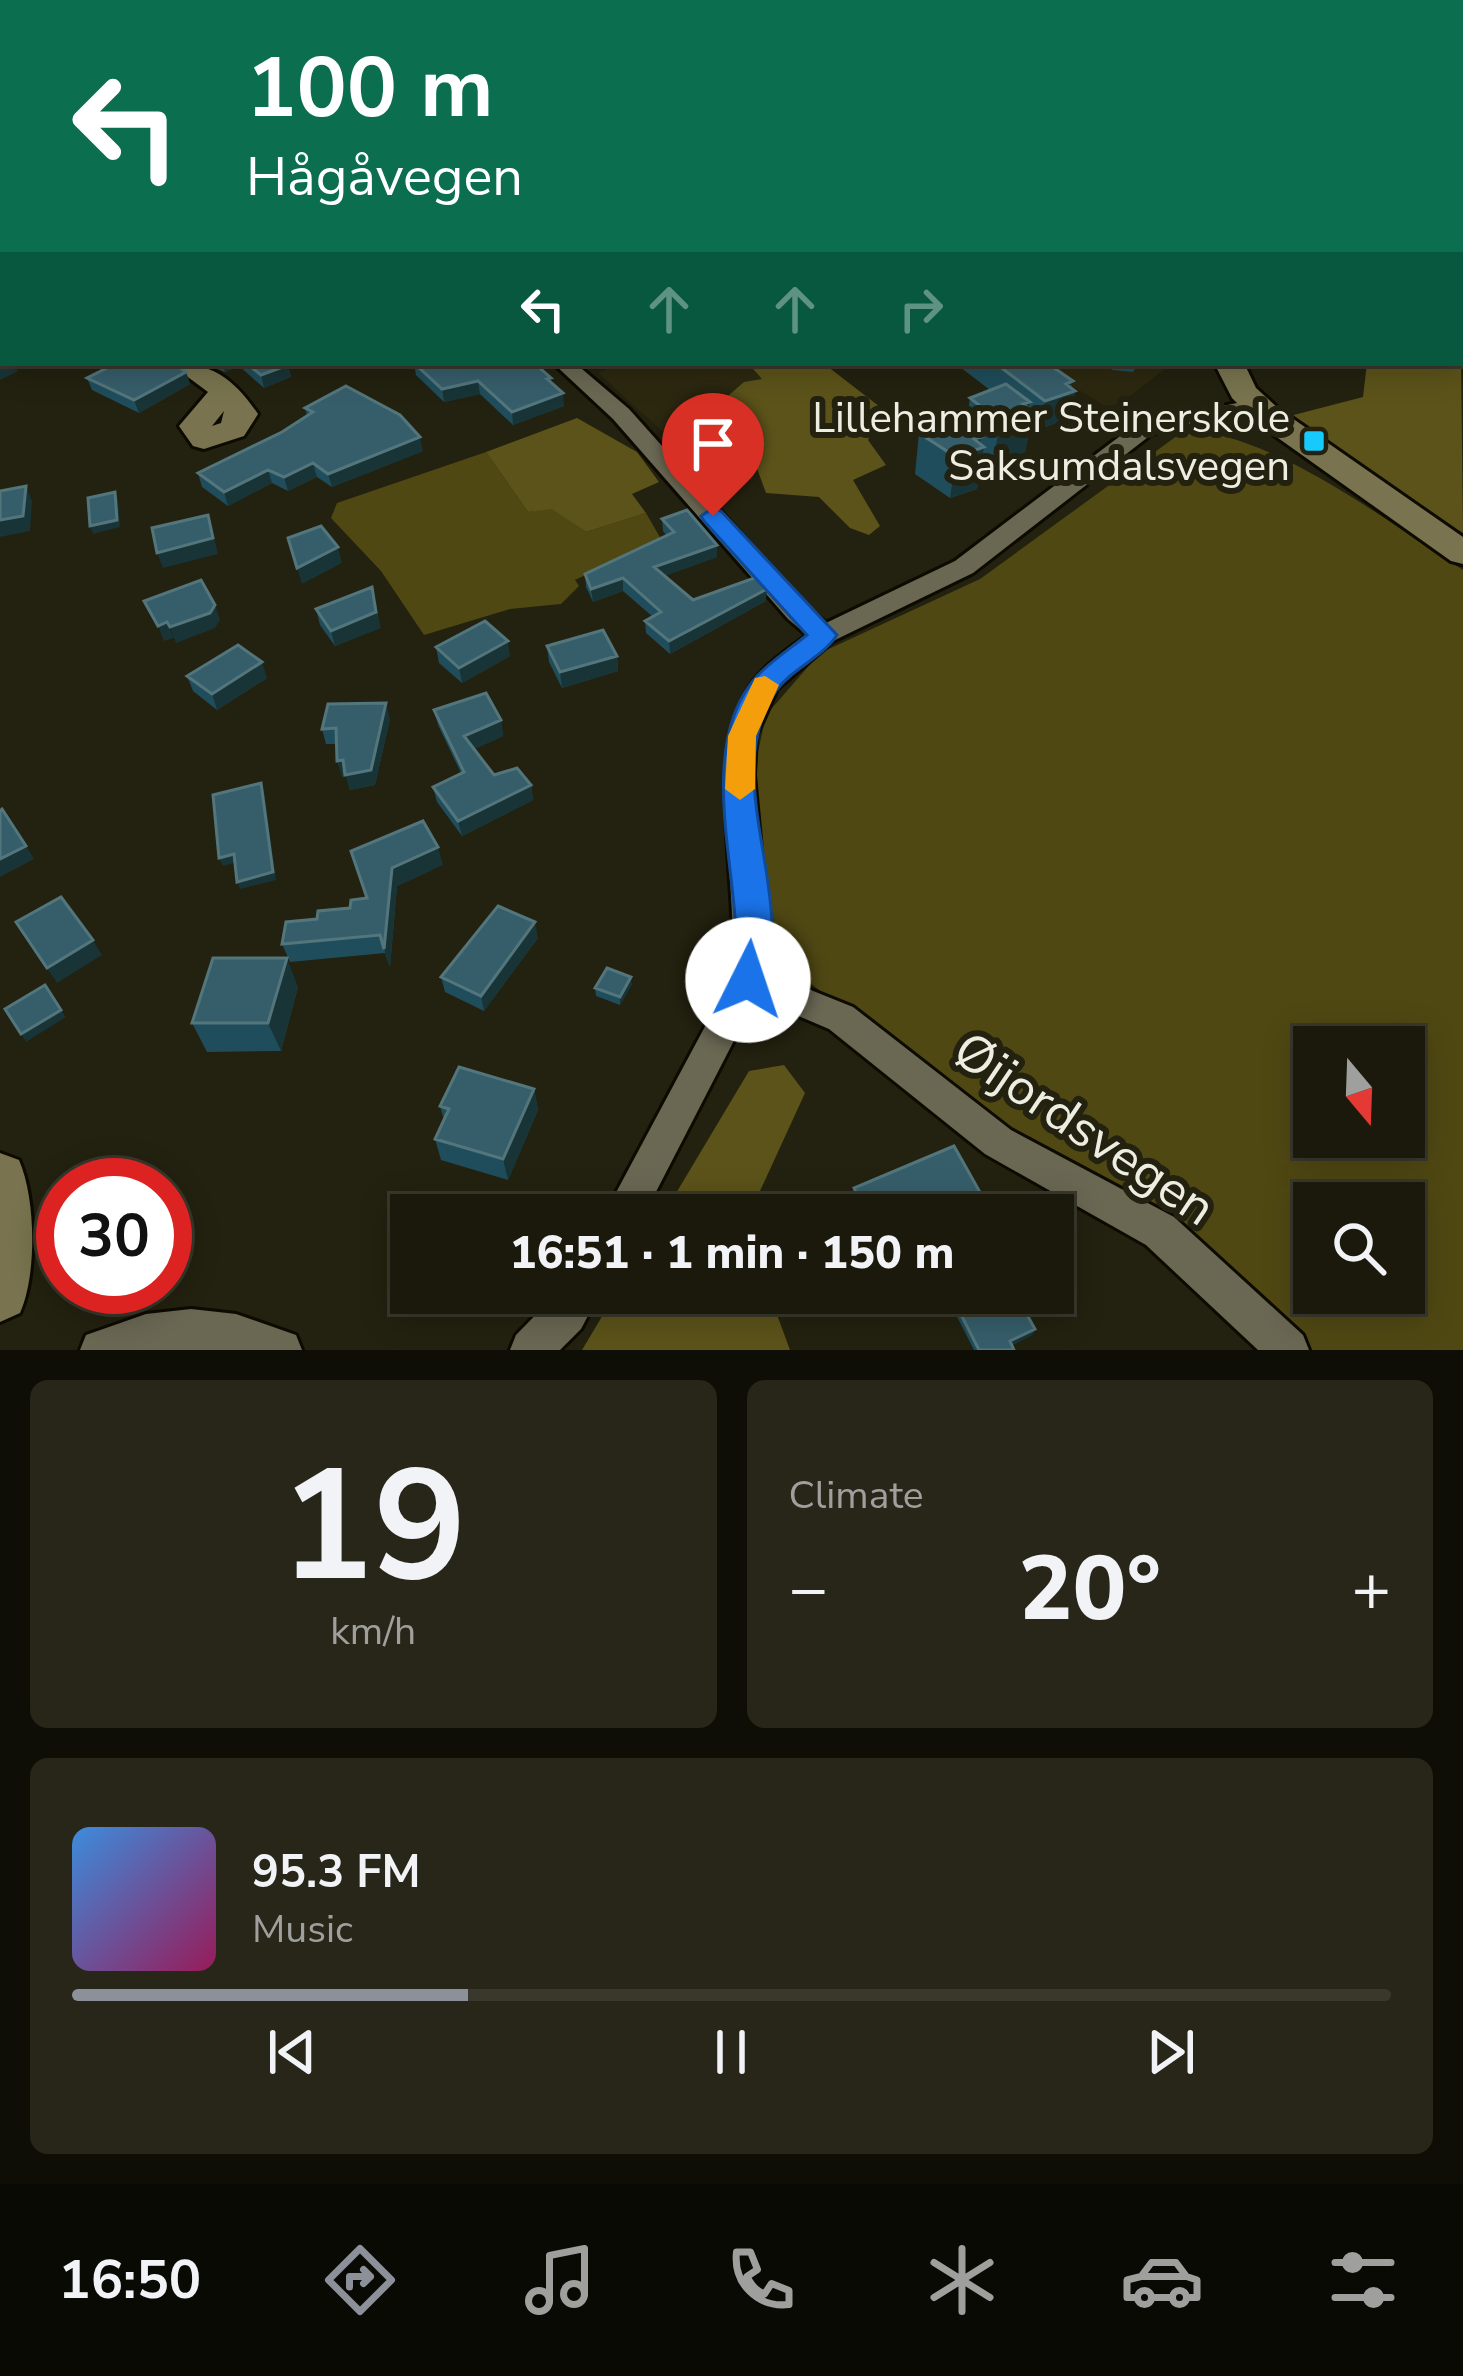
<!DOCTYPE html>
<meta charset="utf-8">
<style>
:root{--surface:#1a190b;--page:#272619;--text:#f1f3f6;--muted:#9fa09d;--line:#38382c;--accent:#8c9099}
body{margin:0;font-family:"Nunito Sans",sans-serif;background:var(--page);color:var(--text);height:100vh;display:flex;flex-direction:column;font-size:45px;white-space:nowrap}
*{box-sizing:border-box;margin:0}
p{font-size:39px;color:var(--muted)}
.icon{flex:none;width:66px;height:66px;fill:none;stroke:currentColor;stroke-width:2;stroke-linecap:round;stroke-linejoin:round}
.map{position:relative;height:1350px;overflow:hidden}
.sheet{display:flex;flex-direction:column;gap:30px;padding:30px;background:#0e0e06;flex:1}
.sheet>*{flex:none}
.hud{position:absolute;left:0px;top:0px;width:1464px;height:366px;box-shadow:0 6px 30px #0003,0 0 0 3px var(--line);background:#0b6e4f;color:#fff;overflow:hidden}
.needle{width:78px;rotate:161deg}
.fabs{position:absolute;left:1293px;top:1026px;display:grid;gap:24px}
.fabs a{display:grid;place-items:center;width:132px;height:132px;border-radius:0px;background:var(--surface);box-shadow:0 6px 30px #0003,0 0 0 3px var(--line);font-size:60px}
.speed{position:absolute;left:36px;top:1158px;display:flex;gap:24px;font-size:60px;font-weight:700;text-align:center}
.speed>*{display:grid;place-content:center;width:156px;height:156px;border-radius:50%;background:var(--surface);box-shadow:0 6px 30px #0003,0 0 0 3px var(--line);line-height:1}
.speed .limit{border:18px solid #d22;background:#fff;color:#111}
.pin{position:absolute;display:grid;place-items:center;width:102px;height:102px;color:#fff;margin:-123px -51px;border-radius:50% 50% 50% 0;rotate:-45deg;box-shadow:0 0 12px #0007}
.pin .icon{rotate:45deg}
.me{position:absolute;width:132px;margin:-66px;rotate:4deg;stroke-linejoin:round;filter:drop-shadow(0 0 9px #0008)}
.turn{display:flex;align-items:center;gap:42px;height:252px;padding:0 48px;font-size:54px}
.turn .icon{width:156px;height:156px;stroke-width:2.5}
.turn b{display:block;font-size:84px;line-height:102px}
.lanes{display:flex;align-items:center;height:114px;padding:0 48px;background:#0003;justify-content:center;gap:60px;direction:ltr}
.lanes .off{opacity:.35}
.big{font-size:90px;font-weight:800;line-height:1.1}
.sheet .tile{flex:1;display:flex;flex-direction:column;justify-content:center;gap:18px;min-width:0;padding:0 42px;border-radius:18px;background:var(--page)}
.sheet .dial{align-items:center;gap:0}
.dial b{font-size:156px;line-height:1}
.song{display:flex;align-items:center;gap:36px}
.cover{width:144px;height:144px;border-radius:18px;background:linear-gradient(135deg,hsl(210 70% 55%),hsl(330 70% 35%))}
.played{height:12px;border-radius:6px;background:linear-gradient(90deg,var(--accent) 30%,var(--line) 30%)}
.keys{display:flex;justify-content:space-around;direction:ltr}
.heat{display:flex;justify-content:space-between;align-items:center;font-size:66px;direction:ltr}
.sheet .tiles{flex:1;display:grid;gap:30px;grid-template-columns:1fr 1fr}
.tile:last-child{grid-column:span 2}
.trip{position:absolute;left:390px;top:1194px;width:684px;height:120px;border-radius:0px;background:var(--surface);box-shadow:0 6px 30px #0003,0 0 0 3px var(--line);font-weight:800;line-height:120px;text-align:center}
.dock{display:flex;height:192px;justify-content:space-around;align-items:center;background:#0a0a04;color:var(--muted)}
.dock .icon{width:84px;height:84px}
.dock .active{color:var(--accent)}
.dock b{font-size:54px;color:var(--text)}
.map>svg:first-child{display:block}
.built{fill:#2c2810}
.green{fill:#504813;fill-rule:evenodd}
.forest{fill:#5c531a}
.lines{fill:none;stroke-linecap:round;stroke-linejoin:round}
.stream{stroke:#7b6f23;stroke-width:4.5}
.street-casing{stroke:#0d0a00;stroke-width:6}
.secondary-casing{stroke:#0d0a00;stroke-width:6}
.street{fill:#6a6753;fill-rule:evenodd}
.secondary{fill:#79744f;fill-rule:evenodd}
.wall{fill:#204d5b}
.shaded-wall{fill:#183437}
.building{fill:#365e6a;stroke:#53757c;stroke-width:3}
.route{fill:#1a73e8;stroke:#114b97;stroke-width:3}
.slow{fill:#f59e0b}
.poi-dot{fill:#16cafb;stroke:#23210f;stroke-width:4.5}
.labels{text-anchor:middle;stroke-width:12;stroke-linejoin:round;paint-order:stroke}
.poi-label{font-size:42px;fill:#eeede2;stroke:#23210f;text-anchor:end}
.near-street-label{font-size:51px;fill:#eeede2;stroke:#23210f}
</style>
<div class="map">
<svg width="1463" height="1350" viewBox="0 0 1463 1350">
<rect width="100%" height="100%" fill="#23210f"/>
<path class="built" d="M 623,363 L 754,363 L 777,383 L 750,437 L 719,409 L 662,431 L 598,373 Z
M 1034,363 L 1173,363 L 1122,402 L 1107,407 Z"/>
<path class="green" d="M 1185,430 C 1275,434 1387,522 1463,570 L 1463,1350 L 1310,1350 L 1167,1218 L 1001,1130 L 780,960 L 757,821 L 756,761 L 766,715 L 820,653 L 980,579 ZM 1314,1047 L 1404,1047 L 1404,1137 L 1314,1137 ZM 1314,1203 L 1404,1203 L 1404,1293 L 1314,1293 Z
M 486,452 L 528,512 L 552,508 L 586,532 L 646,513 L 661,539 L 575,580 L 579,586 L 561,604 L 510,609 L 424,635 L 381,571 L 331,518 L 337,503 Z"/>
<path class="forest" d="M 0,0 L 489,0 L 496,3 L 3,3 L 0,204 Z
M 673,0 L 1463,0 L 1463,323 L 1461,3 L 654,3 Z
M 1461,359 L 1463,535 L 1286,417 L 1363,397 L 1367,363 Z
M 748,363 L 823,363 L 884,410 L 868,440 L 886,465 L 853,480 L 880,526 L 869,535 L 850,528 L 819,497 L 766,493 L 752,455 L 720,450 L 744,421 L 729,395 L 744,382 L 762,379 Z
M 577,418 L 637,452 L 659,482 L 632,494 L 646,513 L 586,532 L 552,509 L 528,512 L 486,452 Z
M 784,1065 L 805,1093 L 749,1215 L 663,1215 L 749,1071 Z
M 616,1293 L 769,1293 L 790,1350 L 582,1350 Z"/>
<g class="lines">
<path class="stream" d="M 547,0 L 559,3"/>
<defs>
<path id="street" d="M 512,0 L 530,0 L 532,3 L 514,3 Z
M 553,363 L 575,363 L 629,409 L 806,607 L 826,623 L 955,561 L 1136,424 L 1261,398 L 1261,408 L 1152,434 L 973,573 L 833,641 L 777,689 L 756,736 L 754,775 L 769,936 L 766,972 L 853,1007 L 1011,1130 L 1174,1217 L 1303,1335 L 1309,1350 L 1258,1350 L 1146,1245 L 985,1154 L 829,1029 L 756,998 L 644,1215 L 604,1215 L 731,978 C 742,891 699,745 757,677 C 770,661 791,648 807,635 L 788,619 L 613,419 Z
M 557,1293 L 600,1293 L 581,1329 L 560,1350 L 510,1350 L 516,1335 Z
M 191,1309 L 236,1314 L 296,1335 L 302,1350 L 80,1350 L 86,1335 L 146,1314 Z"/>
<path id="secondary" d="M 0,302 L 3,302 L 0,319 Z
M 1461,333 L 1463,334 L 1463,352 L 1461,351 Z
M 169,363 C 213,363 233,378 258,414 L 244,436 L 204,449 L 193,446 L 179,426 L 208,392 ZM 224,411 L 221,423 L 212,426 Z
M 1214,363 L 1244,363 L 1256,388 L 1279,409 L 1463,537 L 1463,564 L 1451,561 L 1257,423 L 1232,398 Z
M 0,1153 L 19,1160 C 36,1199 37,1275 20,1313 L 0,1322 Z"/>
</defs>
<use href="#street" class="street-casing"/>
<use href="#secondary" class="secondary-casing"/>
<use href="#street" class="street"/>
<use href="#secondary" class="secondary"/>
</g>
<path class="wall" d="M 105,363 L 174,363 L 186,372 L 190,384 L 139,413 L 92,390 L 87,378 L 111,366 Z
M 203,363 L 285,363 L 288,365 L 291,377 L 264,388 L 239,366 L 225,372 Z
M 414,363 L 552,384 L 564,406 L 513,425 L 480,394 L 444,402 L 416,375 Z
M 961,363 L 1047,363 L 1075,391 L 1070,418 L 1040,429 L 1031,422 L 1025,452 L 993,464 L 982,454 L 977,489 L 950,498 L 915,474 L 919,433 L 966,424 L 970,398 L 990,390 L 960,367 Z
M 1107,363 L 1139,363 L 1133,372 L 1112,370 Z
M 305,408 L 423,451 L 332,487 L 317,477 L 288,491 L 272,483 L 228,506 L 202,487 L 198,473 L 282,432 L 307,416 Z
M 662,519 L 717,557 L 664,576 L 693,600 L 766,601 L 670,654 L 646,633 L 645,621 L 653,617 L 623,591 L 593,602 L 586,587 L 585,574 L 667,536 L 663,531 Z
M 376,603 L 380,628 L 335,646 L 320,625 L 316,609 Z
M 547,646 L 617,656 L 618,671 L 562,688 L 549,662 Z
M 436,647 L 510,656 L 462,683 L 439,663 Z
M 187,676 L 267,678 L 217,710 L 193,691 Z
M 434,710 L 501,720 L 503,736 L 474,749 L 494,775 L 531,785 L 533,800 L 462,836 L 437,802 L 433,787 L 461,773 L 438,725 Z
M 390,719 L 375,785 L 350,790 L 346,776 L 342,777 L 337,744 L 326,744 L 322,729 Z
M 443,865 L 397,886 L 390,967 L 385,953 L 290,962 L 282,944 L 317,919 L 350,908 L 367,898 Z
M 538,938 L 484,1011 L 445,992 L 441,977 Z
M 632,984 L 620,1005 L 596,996 L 595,988 Z
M 298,987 L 281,1051 L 207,1052 L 192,1023 Z
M 534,1089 L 538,1110 L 508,1180 L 441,1160 L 435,1139 L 444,1120 L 440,1106 Z
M 854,1188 L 977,1208 L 972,1210 L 974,1215 L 858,1215 L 852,1202 Z
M 945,1293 L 1015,1293 L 1035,1329 L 1032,1335 L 1012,1345 L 1014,1350 L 974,1350 Z"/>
<path class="shaded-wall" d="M 4,363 L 15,363 L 18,371 L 0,380 L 0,365 Z
M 222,363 L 238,363 L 239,366 L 225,372 Z
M 288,365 L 291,377 L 264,388 L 261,375 Z
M 186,372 L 190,384 L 139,413 L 134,400 Z
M 478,381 L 480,394 L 444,402 L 442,389 Z
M 1073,381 L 1070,392 L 1075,391 L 1070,418 L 1040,429 L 1045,401 L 1066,384 Z
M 563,393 L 564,406 L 513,425 L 512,412 Z
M 1030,402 L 1028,413 L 1033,412 L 1025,452 L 993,464 L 1000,422 L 1023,404 Z
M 420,437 L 423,451 L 332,487 L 328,474 Z
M 981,437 L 979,449 L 984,447 L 977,489 L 950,498 L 956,457 L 974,439 Z
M 313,463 L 317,477 L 288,491 L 284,477 Z
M 268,470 L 272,483 L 228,506 L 224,492 Z
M 26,486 L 32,501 L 30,531 L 0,537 L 0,520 Z
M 115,492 L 118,500 L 120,527 L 93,534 L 90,526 Z
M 208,515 L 218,554 L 163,568 L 157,553 Z
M 717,545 L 717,557 L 654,580 L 654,567 Z
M 338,547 L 342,563 L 302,584 L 297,568 Z
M 623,578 L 623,591 L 593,602 L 591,589 Z
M 372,587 L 380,628 L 335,646 L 331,631 Z
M 767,589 L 766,601 L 670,654 L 669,641 Z
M 215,605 L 220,620 L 215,628 L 176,643 L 170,627 Z
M 167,622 L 174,638 L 164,641 L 158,626 Z
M 508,641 L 510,656 L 462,683 L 459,668 Z
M 617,656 L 618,671 L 562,688 L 560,672 Z
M 262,662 L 267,678 L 217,710 L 212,694 Z
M 386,703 L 390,719 L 375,785 L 350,790 L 346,776 L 342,777 L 337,761 Z
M 501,720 L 503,736 L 467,752 L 464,736 Z
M 261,783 L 264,791 L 276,880 L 240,889 L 237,882 Z
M 531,785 L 533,800 L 462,836 L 458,821 Z
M 26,846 L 34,859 L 0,877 L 0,859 Z
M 438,847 L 443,865 L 397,886 L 390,967 L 384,949 L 392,868 Z
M 234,854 L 237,862 L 223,866 L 219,858 Z
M 535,922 L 538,938 L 484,1011 L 481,996 Z
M 93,940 L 102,955 L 57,983 L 47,968 Z
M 287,958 L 298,987 L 281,1051 L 268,1023 Z
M 631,977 L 632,984 L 620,1005 L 620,997 Z
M 61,1010 L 66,1017 L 26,1042 L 21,1034 Z
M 534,1089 L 538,1110 L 508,1180 L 503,1159 Z
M 981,1194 L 977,1208 L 963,1214 L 966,1201 Z
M 1035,1329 L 1032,1335 L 1007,1347 L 1010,1341 Z"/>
<path class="building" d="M 0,140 L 3,141 L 3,159 L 0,157 Z
M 0,311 L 3,312 L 3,350 L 0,352 L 3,353 L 4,363 L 0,365 Z
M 117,363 L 174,363 L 186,372 L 134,400 L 87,378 Z
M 246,363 L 285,363 L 288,365 L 261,375 Z
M 414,363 L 534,363 L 551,378 L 547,379 L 563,393 L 512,412 L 478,381 L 442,389 Z
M 995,363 L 1047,363 L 1073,381 L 1066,384 L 1075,391 L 1045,401 Z
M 1006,384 L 1030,402 L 1023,404 L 1033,412 L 1000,422 L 970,398 Z
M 346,386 L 400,415 L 420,437 L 328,474 L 313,463 L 284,477 L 268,470 L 224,492 L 198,473 L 282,432 L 313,412 L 305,408 Z
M 957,417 L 981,437 L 974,439 L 984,447 L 956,457 L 919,433 Z
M 26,486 L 23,516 L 0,520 L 0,491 Z
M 115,492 L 117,520 L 90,526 L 88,498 Z
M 687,510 L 717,545 L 654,567 L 693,600 L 757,577 L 767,589 L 669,641 L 645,621 L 661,612 L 623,578 L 591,589 L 585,574 L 674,532 L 662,519 Z
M 208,515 L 213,538 L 157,553 L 152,528 Z
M 321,526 L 338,547 L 297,568 L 288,538 Z
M 201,580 L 215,605 L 210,613 L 170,627 L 167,622 L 158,626 L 144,601 Z
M 372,587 L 376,612 L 331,631 L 316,609 Z
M 485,621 L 508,641 L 459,668 L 436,647 Z
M 603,630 L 617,656 L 560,672 L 547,646 Z
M 238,645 L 262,662 L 212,694 L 187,676 Z
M 486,693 L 501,720 L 464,736 L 494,775 L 517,768 L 531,785 L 458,821 L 433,787 L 464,772 L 434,710 Z
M 386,703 L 371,770 L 345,775 L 343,760 L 337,761 L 336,728 L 322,729 L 328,704 Z
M 261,783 L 273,872 L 237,882 L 234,854 L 219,858 L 213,795 Z
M 2,809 L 26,846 L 0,859 L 0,811 Z
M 423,821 L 438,847 L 392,868 L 384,949 L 380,935 L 282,944 L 286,922 L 317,919 L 318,911 L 350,908 L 351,900 L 367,898 L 351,851 Z
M 61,897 L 93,940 L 47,968 L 16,922 Z
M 498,906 L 535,922 L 481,996 L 441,977 Z
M 213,958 L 287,958 L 268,1023 L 192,1023 Z
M 607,968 L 631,977 L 620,997 L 595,988 Z
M 45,985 L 61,1010 L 21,1034 L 5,1009 Z
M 459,1067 L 534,1089 L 503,1159 L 435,1139 L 449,1109 L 440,1106 Z
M 954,1146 L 981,1194 L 966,1201 L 974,1215 L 867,1215 L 854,1188 Z
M 950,1293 L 1015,1293 L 1035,1329 L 1010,1341 L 1014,1350 L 979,1350 Z"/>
<path class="route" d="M 713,508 L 721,511 L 837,635 C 822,658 791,669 776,691 C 716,780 802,902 760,990 L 748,995 L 736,990 C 726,970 737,941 735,918 C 730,845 702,737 757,676 C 771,661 791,648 807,635 L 704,521 L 701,516 Z"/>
<path class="slow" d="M 765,676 L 779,685 L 756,736 L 755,789 L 740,800 L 725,789 L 728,736 L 755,678 Z"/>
<rect class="poi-dot" x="1302" y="429" width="24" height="24" rx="6"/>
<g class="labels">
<g class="poi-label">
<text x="1290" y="432">Lillehammer Steinerskole<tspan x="1290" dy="48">Saksumdalsvegen</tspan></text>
</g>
<g class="near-street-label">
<text transform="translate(1085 1128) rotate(34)" y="18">Øijordsvegen</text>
</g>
</g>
</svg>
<div class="fabs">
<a><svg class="needle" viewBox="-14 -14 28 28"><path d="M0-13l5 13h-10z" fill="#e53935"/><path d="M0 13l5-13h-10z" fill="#9fa09d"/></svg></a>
<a><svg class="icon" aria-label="search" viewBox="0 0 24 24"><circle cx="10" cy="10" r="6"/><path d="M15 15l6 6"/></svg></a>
</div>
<div class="speed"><div class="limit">30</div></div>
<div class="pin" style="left:713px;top:516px;background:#d93025"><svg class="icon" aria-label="arrive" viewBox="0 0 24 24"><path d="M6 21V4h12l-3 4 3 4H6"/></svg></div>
<svg class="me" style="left:748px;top:980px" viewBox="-20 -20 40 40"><circle r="19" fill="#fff"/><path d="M0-13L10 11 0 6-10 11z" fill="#1a73e8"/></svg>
<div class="trip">16:51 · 1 min · 150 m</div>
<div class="hud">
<div class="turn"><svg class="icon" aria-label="left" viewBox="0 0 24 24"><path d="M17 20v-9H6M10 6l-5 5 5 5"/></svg><div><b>100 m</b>Hågåvegen</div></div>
<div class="lanes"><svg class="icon" aria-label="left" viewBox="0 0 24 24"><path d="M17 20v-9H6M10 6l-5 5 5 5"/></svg><svg class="icon off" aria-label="ahead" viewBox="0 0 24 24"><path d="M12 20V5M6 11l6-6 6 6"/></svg><svg class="icon off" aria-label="ahead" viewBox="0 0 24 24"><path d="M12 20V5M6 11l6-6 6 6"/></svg><svg class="icon off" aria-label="right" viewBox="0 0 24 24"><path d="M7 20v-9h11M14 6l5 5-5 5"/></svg></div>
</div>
</div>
<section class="sheet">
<div class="tiles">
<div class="tile dial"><b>19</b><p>km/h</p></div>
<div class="tile"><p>Climate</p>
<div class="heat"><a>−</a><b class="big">20°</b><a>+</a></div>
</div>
<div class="tile">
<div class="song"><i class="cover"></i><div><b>95.3 FM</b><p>Music</p></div></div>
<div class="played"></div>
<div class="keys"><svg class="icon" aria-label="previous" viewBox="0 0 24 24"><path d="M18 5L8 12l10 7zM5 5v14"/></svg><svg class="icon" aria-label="pause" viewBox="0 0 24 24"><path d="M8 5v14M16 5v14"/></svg><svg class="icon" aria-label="next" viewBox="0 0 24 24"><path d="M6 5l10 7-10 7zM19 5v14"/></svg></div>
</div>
</div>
</section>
<nav class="dock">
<b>16:50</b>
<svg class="icon active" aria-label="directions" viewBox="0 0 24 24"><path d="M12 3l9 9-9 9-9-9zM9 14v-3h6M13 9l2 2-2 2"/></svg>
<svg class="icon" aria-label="music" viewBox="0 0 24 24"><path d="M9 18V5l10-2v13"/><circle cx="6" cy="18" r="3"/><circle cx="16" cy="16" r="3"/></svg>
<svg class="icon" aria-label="phone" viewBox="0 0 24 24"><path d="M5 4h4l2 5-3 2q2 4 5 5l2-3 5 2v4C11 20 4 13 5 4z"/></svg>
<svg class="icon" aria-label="climate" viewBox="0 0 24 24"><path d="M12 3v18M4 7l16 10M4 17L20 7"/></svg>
<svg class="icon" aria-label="car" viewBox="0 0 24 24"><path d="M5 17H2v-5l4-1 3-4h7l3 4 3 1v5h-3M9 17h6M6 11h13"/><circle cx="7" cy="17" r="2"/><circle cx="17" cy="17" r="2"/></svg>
<svg class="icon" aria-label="filters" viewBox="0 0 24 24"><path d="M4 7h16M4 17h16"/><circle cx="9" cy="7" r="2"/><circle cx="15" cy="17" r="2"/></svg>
</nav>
